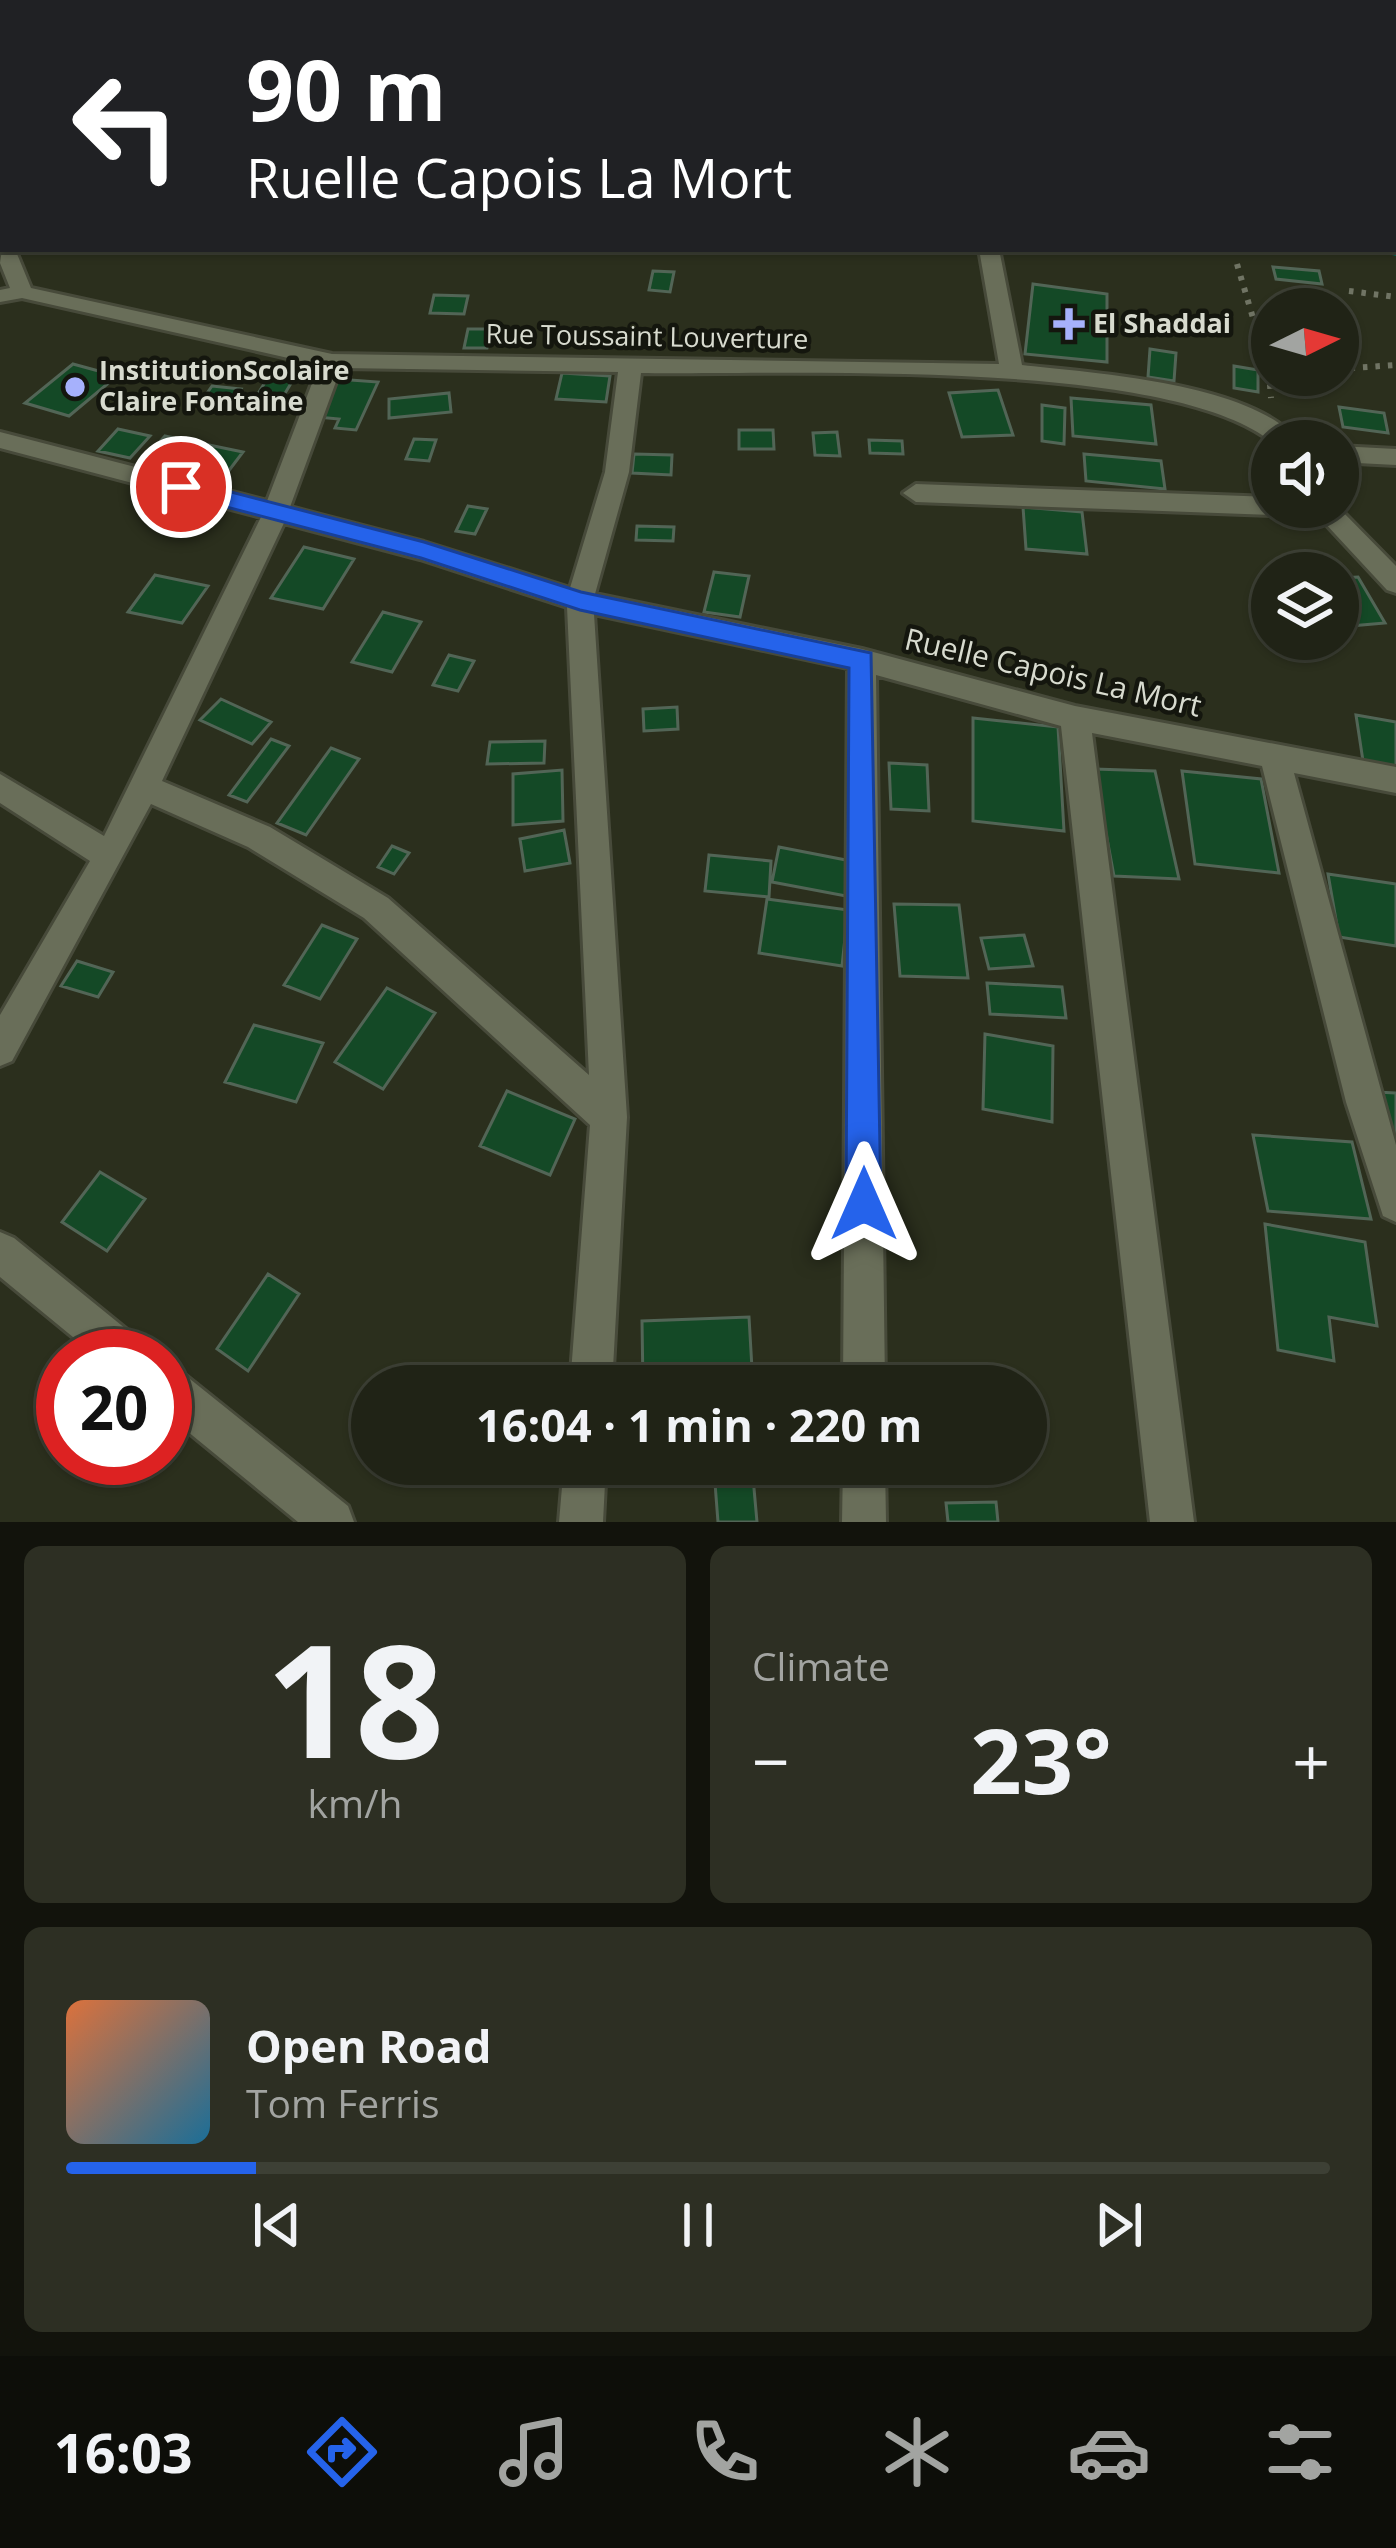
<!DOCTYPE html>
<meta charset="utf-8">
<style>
:root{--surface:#202316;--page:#2d2f23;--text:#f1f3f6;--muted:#a2a4a1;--line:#3d4035;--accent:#2563eb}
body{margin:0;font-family:"Open Sans",sans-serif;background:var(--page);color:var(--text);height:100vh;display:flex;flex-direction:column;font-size:45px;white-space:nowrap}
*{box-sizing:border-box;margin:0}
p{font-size:39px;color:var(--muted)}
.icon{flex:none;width:66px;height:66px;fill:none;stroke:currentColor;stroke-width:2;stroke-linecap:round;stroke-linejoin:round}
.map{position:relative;height:1522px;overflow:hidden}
.sheet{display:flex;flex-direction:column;gap:24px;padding:24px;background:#12130c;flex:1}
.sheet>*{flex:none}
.hud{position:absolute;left:0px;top:0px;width:1398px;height:252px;box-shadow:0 3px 9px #0004,0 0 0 3px var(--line);background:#202124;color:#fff;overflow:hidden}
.needle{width:78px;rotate:85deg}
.buttons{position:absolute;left:1251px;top:288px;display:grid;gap:24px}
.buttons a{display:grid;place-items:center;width:108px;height:108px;border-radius:50%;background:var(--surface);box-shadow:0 3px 9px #0004,0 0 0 3px var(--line);font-size:60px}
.speed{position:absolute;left:36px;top:1329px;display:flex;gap:24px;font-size:60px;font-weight:700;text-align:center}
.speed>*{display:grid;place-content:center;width:156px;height:156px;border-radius:50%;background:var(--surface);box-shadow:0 3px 9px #0004,0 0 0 3px var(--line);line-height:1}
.speed .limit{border:18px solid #d22;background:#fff;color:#111}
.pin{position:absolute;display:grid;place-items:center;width:102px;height:102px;color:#fff;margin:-51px;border:6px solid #fff;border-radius:50%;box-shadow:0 3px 12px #0007}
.me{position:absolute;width:132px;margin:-66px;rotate:0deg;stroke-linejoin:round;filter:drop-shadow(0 0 9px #0008)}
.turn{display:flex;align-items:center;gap:42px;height:252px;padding:0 48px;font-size:54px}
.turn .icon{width:156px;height:156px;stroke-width:2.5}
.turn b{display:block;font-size:84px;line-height:102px}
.big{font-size:90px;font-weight:700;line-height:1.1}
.sheet .card{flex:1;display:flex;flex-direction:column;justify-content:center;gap:18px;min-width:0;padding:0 42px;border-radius:18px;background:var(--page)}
.sheet .dial{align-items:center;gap:0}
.dial b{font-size:156px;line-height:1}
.song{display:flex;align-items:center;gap:36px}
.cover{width:144px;height:144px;border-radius:18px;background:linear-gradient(135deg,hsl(20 70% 55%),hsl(200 70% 35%))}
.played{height:12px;border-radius:6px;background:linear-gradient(90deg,var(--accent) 15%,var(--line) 15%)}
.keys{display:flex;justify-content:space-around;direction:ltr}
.heat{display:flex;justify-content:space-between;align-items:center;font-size:66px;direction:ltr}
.sheet .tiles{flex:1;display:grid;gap:24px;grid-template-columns:1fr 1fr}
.card:last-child{grid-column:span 2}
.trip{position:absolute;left:351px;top:1365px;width:696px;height:120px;border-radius:60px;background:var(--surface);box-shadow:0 3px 9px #0004,0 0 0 3px var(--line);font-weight:700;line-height:120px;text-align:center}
.dock{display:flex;height:192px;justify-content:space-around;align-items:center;background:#0d0e09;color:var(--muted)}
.dock .icon{width:84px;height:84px}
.dock .on{color:var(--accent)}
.dock b{font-size:54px;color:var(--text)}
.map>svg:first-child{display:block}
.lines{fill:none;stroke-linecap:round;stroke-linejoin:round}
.river{fill:#03675c;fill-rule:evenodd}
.building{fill:#144926;stroke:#526556;stroke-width:3}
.minor-casing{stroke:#474a3a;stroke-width:6}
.path{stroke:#707464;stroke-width:6;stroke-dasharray:4.5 8;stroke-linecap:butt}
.minor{fill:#696e59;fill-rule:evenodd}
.route{fill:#2563eb;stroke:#184099;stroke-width:3}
.poi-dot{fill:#a6b1fc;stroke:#14160e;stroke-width:4.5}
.labels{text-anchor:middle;stroke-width:9;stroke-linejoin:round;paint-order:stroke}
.far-poi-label{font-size:27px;font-weight:bold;fill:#d8dbcf;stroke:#14160e;text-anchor:start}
.far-street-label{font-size:27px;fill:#d8dbcf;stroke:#14160e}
.street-label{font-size:30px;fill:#d8dbcf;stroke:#14160e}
</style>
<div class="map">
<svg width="1396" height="1522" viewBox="0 0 1396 1522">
<rect width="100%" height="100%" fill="#2b2f1d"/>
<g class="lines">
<path class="river" d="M 633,0 L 708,0 L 710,3 L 635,3 Z
M 0,48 L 3,48 L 3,75 L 0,75 Z
M 1396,224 L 1396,256 L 1376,251 L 1395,249 Z"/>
</g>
<path class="building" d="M 1273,267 L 1319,271 L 1322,284 L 1276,279 Z
M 653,271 L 674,272 L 670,292 L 649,290 Z
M 1033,284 L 1107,294 L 1107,362 L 1025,354 Z
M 434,295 L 468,296 L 464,314 L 430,313 Z
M 468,329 L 491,329 L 487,348 L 464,348 Z
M 1150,349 L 1176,353 L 1174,381 L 1148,377 Z
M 73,364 L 117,376 L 69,416 L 25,403 Z
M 1234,366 L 1258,370 L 1258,392 L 1234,388 Z
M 274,368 L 299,370 L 284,395 L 259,392 Z
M 562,373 L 610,376 L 606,402 L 556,399 Z
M 337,379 L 378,382 L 356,430 L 335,428 L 339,419 L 317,417 Z
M 212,386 L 241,389 L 233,403 L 203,399 Z
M 998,390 L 1013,435 L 962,437 L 949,393 Z
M 449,393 L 451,412 L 389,418 L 389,399 Z
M 1071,398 L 1151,405 L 1156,444 L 1073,436 Z
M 1042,405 L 1065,408 L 1064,444 L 1042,441 Z
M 1339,407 L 1384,413 L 1388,433 L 1343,427 Z
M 118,429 L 150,436 L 130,458 L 98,451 Z
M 739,430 L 773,430 L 774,449 L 739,449 Z
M 837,432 L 840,456 L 815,455 L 813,433 Z
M 165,436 L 189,441 L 166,467 L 143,461 Z
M 414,439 L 436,440 L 429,461 L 406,459 Z
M 869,440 L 902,441 L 903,454 L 870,453 Z
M 209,445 L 243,452 L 221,481 L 186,474 Z
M 634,454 L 672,455 L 671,475 L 632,473 Z
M 1084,454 L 1161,461 L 1165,489 L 1086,481 Z
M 468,506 L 487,509 L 475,534 L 456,531 Z
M 1023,507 L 1082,512 L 1087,554 L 1026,549 Z
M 637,526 L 674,527 L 673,541 L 636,540 Z
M 304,547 L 354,559 L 323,609 L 271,598 Z
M 714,572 L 749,576 L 740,617 L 704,612 Z
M 155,575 L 208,586 L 182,623 L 128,612 Z
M 1358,577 L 1385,623 L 1338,627 L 1338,578 Z
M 383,612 L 421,622 L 392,672 L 352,662 Z
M 449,655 L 474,661 L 458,691 L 433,685 Z
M 221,699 L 271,722 L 252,744 L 200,720 Z
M 677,707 L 678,729 L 644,731 L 643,709 Z
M 1356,715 L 1396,722 L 1396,767 L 1363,761 Z
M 973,718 L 1058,727 L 1064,831 L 973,821 Z
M 271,739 L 289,746 L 247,802 L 229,795 Z
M 545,741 L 544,763 L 487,764 L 490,742 Z
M 331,748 L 359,759 L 306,835 L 277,823 Z
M 889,763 L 927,765 L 929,811 L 891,809 Z
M 1094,769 L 1155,771 L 1179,879 L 1114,876 Z
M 562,770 L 563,821 L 513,825 L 513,774 Z
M 1182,771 L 1261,779 L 1279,873 L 1195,864 Z
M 564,830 L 570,863 L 525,871 L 520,839 Z
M 392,846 L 409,853 L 394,874 L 378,867 Z
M 779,847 L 851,861 L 846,896 L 772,882 Z
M 709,855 L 771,861 L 769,897 L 705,891 Z
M 1328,874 L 1396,884 L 1396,946 L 1339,937 Z
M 767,899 L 848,910 L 842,966 L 759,953 Z
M 894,904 L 959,905 L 968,978 L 900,976 Z
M 322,925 L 357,939 L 320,999 L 284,985 Z
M 1024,935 L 1033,966 L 989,969 L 981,938 Z
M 77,961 L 113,972 L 98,997 L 61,986 Z
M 987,983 L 1062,987 L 1066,1018 L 990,1014 Z
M 387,988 L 435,1013 L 383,1089 L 335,1062 Z
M 254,1025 L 323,1043 L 296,1102 L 225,1082 Z
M 985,1034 L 1053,1046 L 1052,1122 L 983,1109 Z
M 507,1091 L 575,1119 L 550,1175 L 480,1146 Z
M 1376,1092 L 1396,1093 L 1396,1158 Z
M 1253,1135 L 1352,1142 L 1371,1219 L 1268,1211 Z
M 100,1172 L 145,1199 L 107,1251 L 62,1222 Z
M 1265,1224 L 1365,1242 L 1377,1326 L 1329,1317 L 1334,1361 L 1278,1350 Z
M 268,1274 L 299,1294 L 248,1371 L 217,1349 Z
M 749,1317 L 753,1386 L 643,1386 L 642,1321 Z
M 752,1466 L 757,1522 L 718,1522 L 714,1470 Z
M 996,1502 L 998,1522 L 948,1522 L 946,1503 Z"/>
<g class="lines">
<defs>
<path id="minor" d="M 184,0 L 201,0 L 182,3 Z
M 404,0 L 421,0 L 402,3 Z
M 1395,4 L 1396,4 L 1396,15 L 1395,15 Z
M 3,243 L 3,249 L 15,249 L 31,288 L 332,354 L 999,364 L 979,249 L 999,249 L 1022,365 C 1092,373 1253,383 1298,441 L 1272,442 C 1166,357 784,375 641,373 L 629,472 L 595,594 L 862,649 L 1075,706 L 1396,767 L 1396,793 L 1294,773 L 1396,1145 L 1396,1222 L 1383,1216 L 1346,1102 L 1262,766 L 1092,733 L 1194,1522 L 1150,1522 L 1061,726 L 876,675 L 885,1386 L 843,1386 L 848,668 L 594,614 L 627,1117 L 612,1386 L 570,1386 L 590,1125 L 364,918 L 248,847 L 151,804 L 12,1061 L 0,1066 L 0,1015 L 90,861 L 0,803 L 0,774 L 104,836 L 261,517 L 0,448 L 0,432 L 267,501 L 319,365 L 22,298 L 0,302 L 0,290 L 10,288 L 0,263 ZM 341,368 L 618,372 L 605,472 L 570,588 L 424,542 L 290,507 ZM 284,523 L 420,559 L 567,607 L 589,1075 L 388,898 L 270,827 L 162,781 Z
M 1338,446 L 1396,449 L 1396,465 L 1338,462 Z
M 916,484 L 1272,497 L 1272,507 L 1284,507 L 1272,515 L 916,502 L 903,493 Z
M 1310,507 L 1338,507 L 1396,566 L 1396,593 L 1387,590 Z
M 0,1232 L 14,1238 L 142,1342 L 148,1356 L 96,1356 L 0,1277 Z
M 165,1365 L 180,1371 L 348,1506 L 354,1522 L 298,1522 L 165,1413 Z
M 564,1464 L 606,1464 L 603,1522 L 559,1522 Z
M 843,1464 L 885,1464 L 886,1522 L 842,1522 Z"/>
</defs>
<use href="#minor" class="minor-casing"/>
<path class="path" d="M 1237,264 L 1269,372 L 1271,398
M 1349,291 L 1396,297
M 1338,369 L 1396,365"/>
<use href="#minor" class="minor"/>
</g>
<path class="route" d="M 181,479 L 424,542 L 581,592 L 871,653 L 881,1204 L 876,1217 L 864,1222 L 851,1217 L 846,1204 L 849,668 L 580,610 L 421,558 L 173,493 L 173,482 Z"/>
<g class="poi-dot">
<path d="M1063 306h12v12h12v12h-12v12h-12v-12h-12v-12h12z"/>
<circle cx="75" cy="387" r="12"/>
</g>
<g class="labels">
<g class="far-poi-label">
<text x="1093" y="333">El Shaddai</text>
<text x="99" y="380">InstitutionScolaire<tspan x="99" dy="31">Claire Fontaine</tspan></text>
</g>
<g class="far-street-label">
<text transform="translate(647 337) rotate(1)" y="9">Rue Toussaint Louverture</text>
</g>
<g class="street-label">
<text transform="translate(1053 673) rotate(13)" y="10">Ruelle Capois La Mort</text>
</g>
</g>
</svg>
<div class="buttons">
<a><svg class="needle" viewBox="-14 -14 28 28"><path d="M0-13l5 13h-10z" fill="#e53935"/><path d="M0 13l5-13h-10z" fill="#a2a4a1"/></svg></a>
<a><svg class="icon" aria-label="sound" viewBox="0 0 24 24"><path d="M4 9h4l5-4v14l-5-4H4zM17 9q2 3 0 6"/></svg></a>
<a><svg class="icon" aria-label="layers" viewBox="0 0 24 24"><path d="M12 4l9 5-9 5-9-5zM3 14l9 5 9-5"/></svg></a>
</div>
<div class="speed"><div class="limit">20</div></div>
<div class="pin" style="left:181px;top:487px;background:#d93025"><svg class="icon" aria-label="arrive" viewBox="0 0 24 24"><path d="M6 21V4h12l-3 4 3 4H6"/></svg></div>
<svg class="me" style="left:864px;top:1204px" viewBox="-20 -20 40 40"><path d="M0-17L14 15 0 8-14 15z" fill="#2563eb" stroke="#fff" stroke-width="4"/></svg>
<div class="trip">16:04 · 1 min · 220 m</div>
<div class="hud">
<div class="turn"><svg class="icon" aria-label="left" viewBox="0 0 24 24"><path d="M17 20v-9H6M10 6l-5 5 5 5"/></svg><div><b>90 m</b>Ruelle Capois La Mort</div></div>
</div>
</div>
<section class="sheet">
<div class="tiles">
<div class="card dial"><b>18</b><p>km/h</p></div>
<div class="card"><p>Climate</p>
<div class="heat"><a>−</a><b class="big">23°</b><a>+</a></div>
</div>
<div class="card">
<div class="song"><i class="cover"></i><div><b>Open Road</b><p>Tom Ferris</p></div></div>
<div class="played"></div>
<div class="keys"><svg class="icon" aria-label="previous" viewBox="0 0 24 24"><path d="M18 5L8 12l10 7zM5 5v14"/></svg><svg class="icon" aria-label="pause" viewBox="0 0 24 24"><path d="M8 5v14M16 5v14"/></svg><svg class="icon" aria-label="next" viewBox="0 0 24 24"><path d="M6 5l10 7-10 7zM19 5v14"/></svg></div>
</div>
</div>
</section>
<nav class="dock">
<b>16:03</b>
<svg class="icon on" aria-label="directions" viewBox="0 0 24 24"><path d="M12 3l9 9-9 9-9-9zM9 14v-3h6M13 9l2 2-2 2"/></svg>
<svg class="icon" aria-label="music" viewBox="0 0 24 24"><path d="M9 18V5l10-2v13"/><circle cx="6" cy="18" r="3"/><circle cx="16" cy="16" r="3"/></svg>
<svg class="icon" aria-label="phone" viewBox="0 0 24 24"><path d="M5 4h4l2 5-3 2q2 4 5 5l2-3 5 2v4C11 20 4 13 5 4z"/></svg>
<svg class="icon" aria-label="climate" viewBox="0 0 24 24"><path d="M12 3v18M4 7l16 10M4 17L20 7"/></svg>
<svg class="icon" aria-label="car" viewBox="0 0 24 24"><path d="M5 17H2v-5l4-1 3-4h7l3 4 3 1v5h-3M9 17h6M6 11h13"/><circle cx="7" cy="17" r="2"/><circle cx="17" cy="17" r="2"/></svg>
<svg class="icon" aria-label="filters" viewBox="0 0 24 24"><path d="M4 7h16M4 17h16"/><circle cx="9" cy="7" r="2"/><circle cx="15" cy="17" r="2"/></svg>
</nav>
